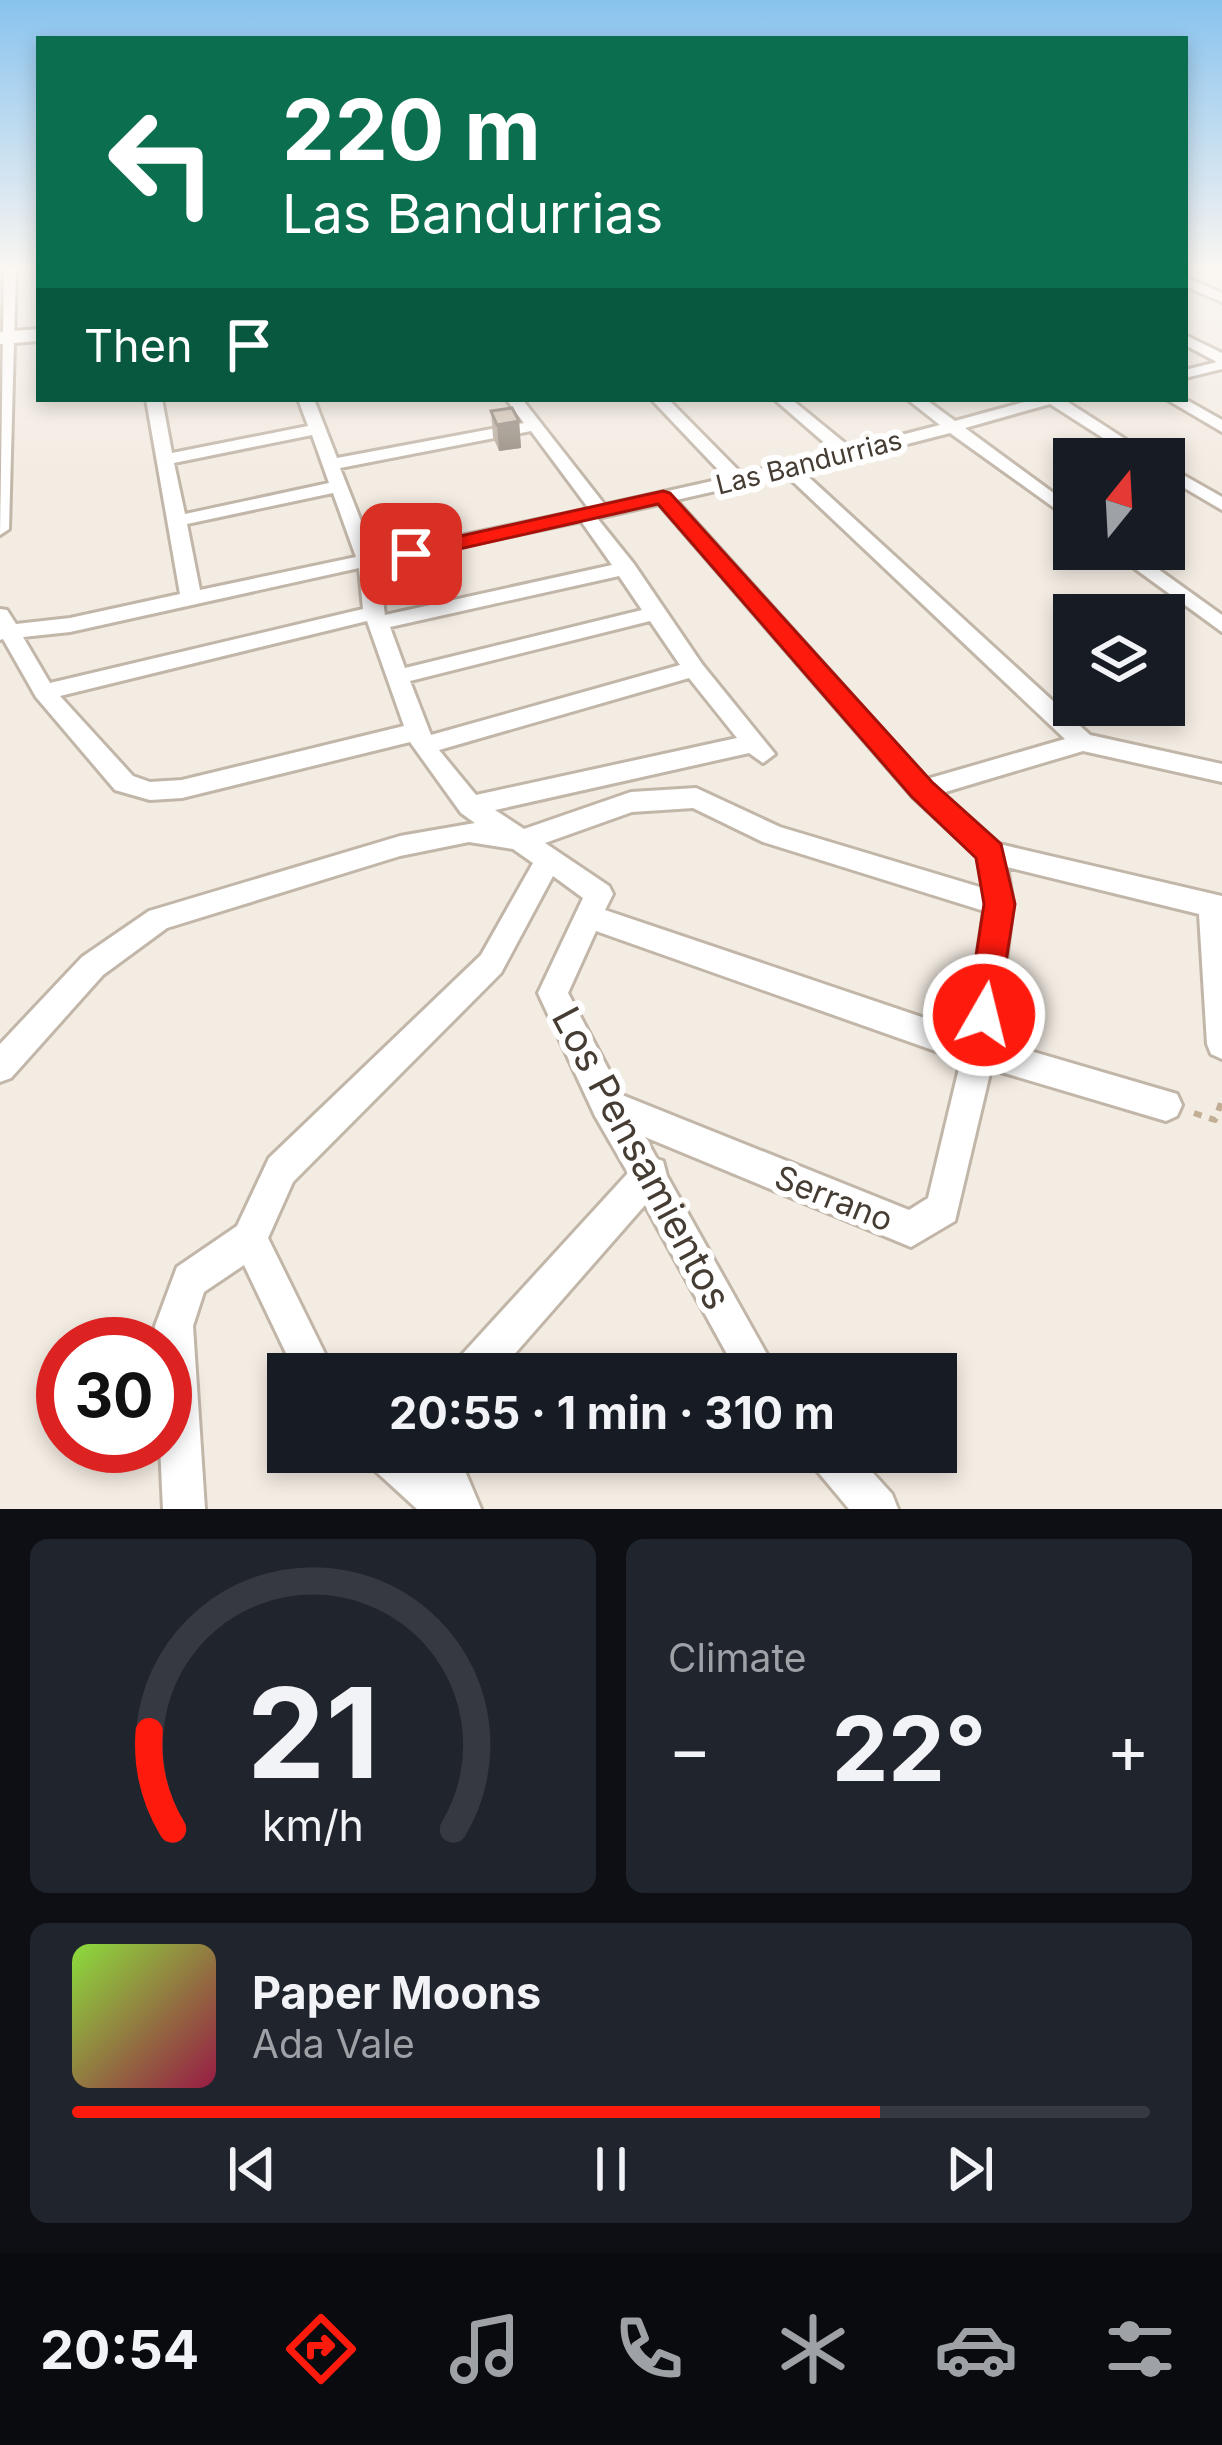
<!DOCTYPE html>
<meta charset="utf-8">
<style>
:root{--surface:#171b24;--page:#20242c;--text:#f1f3f6;--muted:#9ea1a6;--line:#363941;--accent:#ff1a0e}
body{margin:0;font-family:Inter,sans-serif;background:var(--page);color:var(--text);height:100vh;display:flex;flex-direction:column;font-size:45px;white-space:nowrap}
*{box-sizing:border-box;margin:0}
p{font-size:39px;color:var(--muted)}
.icon{flex:none;width:66px;height:66px;fill:none;stroke:currentColor;stroke-width:2;stroke-linecap:round;stroke-linejoin:round}
.map{position:relative;height:1509px;overflow:hidden}
.sheet{display:flex;flex-direction:column;gap:30px;padding:30px;background:#0d0f14;flex:1}
.sheet>*{flex:none}
.guide{position:absolute;left:36px;top:36px;width:1152px;height:366px;border-radius:0px;box-shadow:0 6px 18px #0003;background:#0b6e4f;color:#fff;overflow:hidden}
.needle{width:78px;rotate:18deg}
.controls{position:absolute;left:1053px;top:438px;display:grid;gap:24px}
.controls a{display:grid;place-items:center;width:132px;height:132px;border-radius:0px;background:var(--surface);box-shadow:0 6px 18px #0003;font-size:60px}
.speed{position:absolute;left:36px;top:1317px;display:flex;gap:24px;font-size:60px;font-weight:700;text-align:center}
.speed>*{display:grid;place-content:center;width:156px;height:156px;border-radius:50%;background:var(--surface);box-shadow:0 6px 18px #0003;line-height:1}
.speed .limit{border:18px solid #d22;background:#fff;color:#111}
.pin{position:absolute;display:grid;place-items:center;width:102px;height:102px;color:#fff;margin:-51px;border-radius:24px;box-shadow:0 6px 18px #0006}
.me{position:absolute;width:132px;margin:-66px;rotate:8deg;stroke-linejoin:round;filter:drop-shadow(0 0 9px #0008)}
.turn{display:flex;align-items:center;gap:42px;height:252px;padding:0 48px;font-size:54px}
.turn .icon{width:156px;height:156px;stroke-width:2.5}
.turn b{display:block;font-size:84px;line-height:102px}
.then{display:flex;align-items:center;height:114px;padding:0 48px;background:#0003;gap:24px;font-size:45px}
.big{font-size:90px;font-weight:700;line-height:1.1}
.sheet .widget{flex:1;display:flex;flex-direction:column;justify-content:center;gap:18px;min-width:0;padding:0 42px;border-radius:18px;background:var(--page)}
.sheet .dial{align-items:center;gap:0}
.dial svg{height:312px;overflow:visible;fill:none;stroke:var(--line);stroke-width:7;stroke-linecap:round;text-anchor:middle}
.dial text{fill:var(--text);stroke:none}
.song{display:flex;align-items:center;gap:36px}
.cover{width:144px;height:144px;border-radius:18px;background:linear-gradient(135deg,hsl(90 70% 55%),hsl(340 70% 35%))}
.played{height:12px;border-radius:6px;background:linear-gradient(90deg,var(--accent) 75%,var(--line) 75%)}
.keys{display:flex;justify-content:space-around;direction:ltr}
.heat{display:flex;justify-content:space-between;align-items:center;font-size:66px;direction:ltr}
.sheet .tiles{flex:1;display:grid;gap:30px;grid-template-columns:1fr 1fr}
.widget:last-child{grid-column:span 2}
.trip{position:absolute;left:267px;top:1353px;width:690px;height:120px;border-radius:0px;background:var(--surface);box-shadow:0 6px 18px #0003;font-weight:700;line-height:120px;text-align:center}
.tab-bar{display:flex;height:192px;justify-content:space-around;align-items:center;background:#090b0e;color:var(--muted)}
.tab-bar .icon{width:84px;height:84px}
.tab-bar .current{color:var(--accent)}
.tab-bar b{font-size:54px;color:var(--text)}
.map>svg:first-child{display:block}
.lines{fill:none;stroke-linecap:round;stroke-linejoin:round}
.minor-casing{stroke:#c2b6a8;stroke-width:6}
.tertiary-casing{stroke:#c2b6a8;stroke-width:6}
.path{stroke:#c2ae95;stroke-width:6;stroke-dasharray:8 8;stroke-linecap:butt}
.minor{fill:#fff;fill-rule:evenodd}
.tertiary{fill:#fff;fill-rule:evenodd}
.wall{fill:#baaea0}
.shaded-wall{fill:#978d82}
.building{fill:#d8caba;stroke:#978d82;stroke-width:3}
.route{fill:#ff1a0e;stroke:#a61109;stroke-width:3}
.labels{text-anchor:middle;stroke-width:12;stroke-linejoin:round;paint-order:stroke}
.far-street-label{font-size:27px;fill:#453c33;stroke:#fff}
.street-label{font-size:33px;fill:#453c33;stroke:#fff}
.near-street-label{font-size:39px;fill:#453c33;stroke:#fff}
</style>
<div class="map">
<svg width="1222" height="1509" viewBox="0 0 1222 1509">
<rect width="100%" height="100%" fill="#f3ece3"/>
<g class="lines">
<defs>
<path id="minor" d="M 4,267 L 16,267 L 9,529 L 0,535 Z
M 1185,277 L 1222,293 L 1222,302 L 1185,286 Z
M 1185,335 L 1222,353 L 1222,369 L 1185,378 L 1185,370 L 1217,362 L 1185,345 Z
M 146,399 L 162,399 L 172,453 L 308,426 L 298,399 L 314,399 L 337,458 L 524,423 L 506,399 L 522,399 L 605,505 L 726,478 L 651,399 L 668,399 L 742,474 L 835,452 L 774,399 L 791,399 L 851,448 L 940,425 L 907,399 L 925,399 L 955,421 L 1035,399 L 1063,399 L 1156,459 L 1136,459 L 1050,404 L 965,428 L 1074,508 L 1074,522 L 950,433 L 802,471 L 1090,735 L 1222,764 L 1222,782 L 1083,751 L 942,793 L 999,844 L 1222,896 L 1222,1059 L 1211,1054 L 1207,1044 L 1199,914 L 1007,867 L 1013,904 L 996,1041 L 1177,1094 L 1182,1105 L 1177,1116 L 1166,1121 L 991,1069 L 955,1221 L 911,1247 L 645,1137 L 657,1159 L 663,1161 L 667,1176 L 778,1374 L 738,1374 L 645,1205 L 497,1374 L 452,1374 L 457,1360 L 628,1173 L 595,1116 L 538,993 L 583,898 L 553,876 L 501,973 L 293,1182 L 268,1238 L 335,1374 L 296,1374 L 244,1265 L 204,1292 L 193,1326 L 205,1509 L 163,1509 L 160,1446 L 165,1446 L 165,1344 L 156,1344 L 155,1326 L 177,1267 L 237,1226 L 269,1158 L 481,955 L 533,863 L 513,849 L 469,842 L 400,856 L 167,928 L 103,975 L 11,1078 L 0,1082 L 0,1044 L 82,957 L 149,911 L 400,836 L 475,823 L 461,813 L 410,742 L 182,798 L 150,800 L 115,790 L 36,697 L 3,639 L 0,640 L 0,609 L 7,610 L 16,624 L 70,618 L 180,594 ZM 531,431 L 589,509 L 374,554 L 340,468 ZM 312,435 L 329,483 L 185,514 L 174,463 ZM 786,475 L 1065,739 L 927,779 L 676,500 ZM 333,493 L 356,557 L 200,590 L 187,524 ZM 659,504 L 913,797 L 978,857 L 983,888 L 780,827 L 696,788 L 631,792 L 524,829 L 495,810 L 749,753 L 763,763 L 775,754 L 702,664 L 634,564 L 597,518 ZM 581,521 L 612,565 L 385,615 L 378,564 ZM 359,568 L 363,609 L 50,683 L 23,637 L 70,632 ZM 619,576 L 642,610 L 405,668 L 390,627 ZM 367,621 L 404,726 L 182,780 L 150,782 L 133,776 L 60,696 ZM 650,621 L 680,665 L 431,735 L 410,681 ZM 689,678 L 737,738 L 476,795 L 439,750 ZM 693,808 L 763,842 L 984,911 L 966,1032 L 605,910 L 613,894 L 609,886 L 545,843 L 632,812 ZM 596,931 L 961,1060 L 928,1198 L 909,1210 L 622,1095 L 568,993 Z
M 1166,399 L 1185,399 L 1222,420 L 1222,432 Z
M 1164,464 L 1222,497 L 1222,510 L 1164,476 Z
M 1108,549 L 1130,549 L 1222,615 L 1222,632 Z
M 364,1452 L 457,1452 L 481,1509 L 417,1509 L 370,1466 Z
M 807,1452 L 854,1452 L 892,1494 L 898,1509 L 849,1509 L 813,1466 Z"/>
<path id="tertiary" d="M 39,329 L 39,341 L 0,344 L 0,332 Z"/>
</defs>
<use href="#minor" class="minor-casing"/>
<use href="#tertiary" class="tertiary-casing"/>
<path class="path" d="M 1194,1113 L 1215,1120 L 1222,1100"/>
<use href="#minor" class="minor"/>
<use href="#tertiary" class="tertiary"/>
</g>
<path class="wall" d="M 491,411 L 519,421 L 521,448 L 499,451 L 493,437 Z"/>
<path class="shaded-wall" d="M 519,421 L 521,448 L 499,451 L 497,425 Z"/>
<path class="building" d="M 512,408 L 519,421 L 497,425 L 491,411 Z"/>
<linearGradient id="sky" x2="0" y2="1"><stop stop-color="#88c3ee"/><stop offset="0.56" stop-color="#faf6f2"/><stop offset="1" stop-color="#faf6f2" stop-opacity="0"/></linearGradient>
<rect width="1222" height="478" fill="url(#sky)"/>
<path class="route" d="M 663,491 L 670,493 L 932,782 L 1001,844 L 1015,904 L 996,1026 L 984,1030 L 972,1026 L 967,1015 L 984,904 L 976,858 L 912,797 L 658,504 L 411,560 L 400,554 L 411,547 Z"/>
<g class="labels">
<g class="far-street-label">
<text transform="translate(809 463) rotate(-14)" y="9">Las Bandurrias</text>
</g>
<g class="street-label">
<text transform="translate(834 1198) rotate(22)" y="12">Serrano</text>
</g>
<g class="near-street-label">
<text transform="translate(642 1158) rotate(62)" y="14">Los Pensamientos</text>
</g>
</g>
</svg>
<div class="controls">
<a><svg class="needle" viewBox="-14 -14 28 28"><path d="M0-13l5 13h-10z" fill="#e53935"/><path d="M0 13l5-13h-10z" fill="#9ea1a6"/></svg></a>
<a><svg class="icon" aria-label="layers" viewBox="0 0 24 24"><path d="M12 4l9 5-9 5-9-5zM3 14l9 5 9-5"/></svg></a>
</div>
<div class="speed"><div class="limit">30</div></div>
<div class="pin" style="left:411px;top:554px;background:#d93025"><svg class="icon" aria-label="arrive" viewBox="0 0 24 24"><path d="M6 21V4h12l-3 4 3 4H6"/></svg></div>
<svg class="me" style="left:984px;top:1015px" viewBox="-20 -20 40 40"><circle r="17" fill="#ff1a0e" stroke="#fff" stroke-width="3"/><path d="M0-11L8 9 0 5-8 9z" fill="#fff"/></svg>
<div class="trip">20:55 · 1 min · 310 m</div>
<div class="guide">
<div class="turn"><svg class="icon" aria-label="left" viewBox="0 0 24 24"><path d="M17 20v-9H6M10 6l-5 5 5 5"/></svg><div><b>220 m</b>Las Bandurrias</div></div>
<div class="then">Then<svg class="icon" aria-label="arrive" viewBox="0 0 24 24"><path d="M6 21V4h12l-3 4 3 4H6"/></svg></div>
</div>
</div>
<section class="sheet">
<div class="tiles">
<div class="widget dial"><svg viewBox="0 0 100 80">
<path d="M14 69A42 42 0 1 1 86 69"/>
<path d="M14 69A42 42 0 0 1 8 44" stroke="#ff1a0e"/>
<text x="50" y="56" font-size="32" font-weight="700">21</text>
<text x="50" y="72" font-size="11">km/h</text>
</svg></div>
<div class="widget"><p>Climate</p>
<div class="heat"><a>−</a><b class="big">22°</b><a>+</a></div>
</div>
<div class="widget">
<div class="song"><i class="cover"></i><div><b>Paper Moons</b><p>Ada Vale</p></div></div>
<div class="played"></div>
<div class="keys"><svg class="icon" aria-label="previous" viewBox="0 0 24 24"><path d="M18 5L8 12l10 7zM5 5v14"/></svg><svg class="icon" aria-label="pause" viewBox="0 0 24 24"><path d="M8 5v14M16 5v14"/></svg><svg class="icon" aria-label="next" viewBox="0 0 24 24"><path d="M6 5l10 7-10 7zM19 5v14"/></svg></div>
</div>
</div>
</section>
<nav class="tab-bar">
<b>20:54</b>
<svg class="icon current" aria-label="directions" viewBox="0 0 24 24"><path d="M12 3l9 9-9 9-9-9zM9 14v-3h6M13 9l2 2-2 2"/></svg>
<svg class="icon" aria-label="music" viewBox="0 0 24 24"><path d="M9 18V5l10-2v13"/><circle cx="6" cy="18" r="3"/><circle cx="16" cy="16" r="3"/></svg>
<svg class="icon" aria-label="phone" viewBox="0 0 24 24"><path d="M5 4h4l2 5-3 2q2 4 5 5l2-3 5 2v4C11 20 4 13 5 4z"/></svg>
<svg class="icon" aria-label="climate" viewBox="0 0 24 24"><path d="M12 3v18M4 7l16 10M4 17L20 7"/></svg>
<svg class="icon" aria-label="car" viewBox="0 0 24 24"><path d="M5 17H2v-5l4-1 3-4h7l3 4 3 1v5h-3M9 17h6M6 11h13"/><circle cx="7" cy="17" r="2"/><circle cx="17" cy="17" r="2"/></svg>
<svg class="icon" aria-label="filters" viewBox="0 0 24 24"><path d="M4 7h16M4 17h16"/><circle cx="9" cy="7" r="2"/><circle cx="15" cy="17" r="2"/></svg>
</nav>
